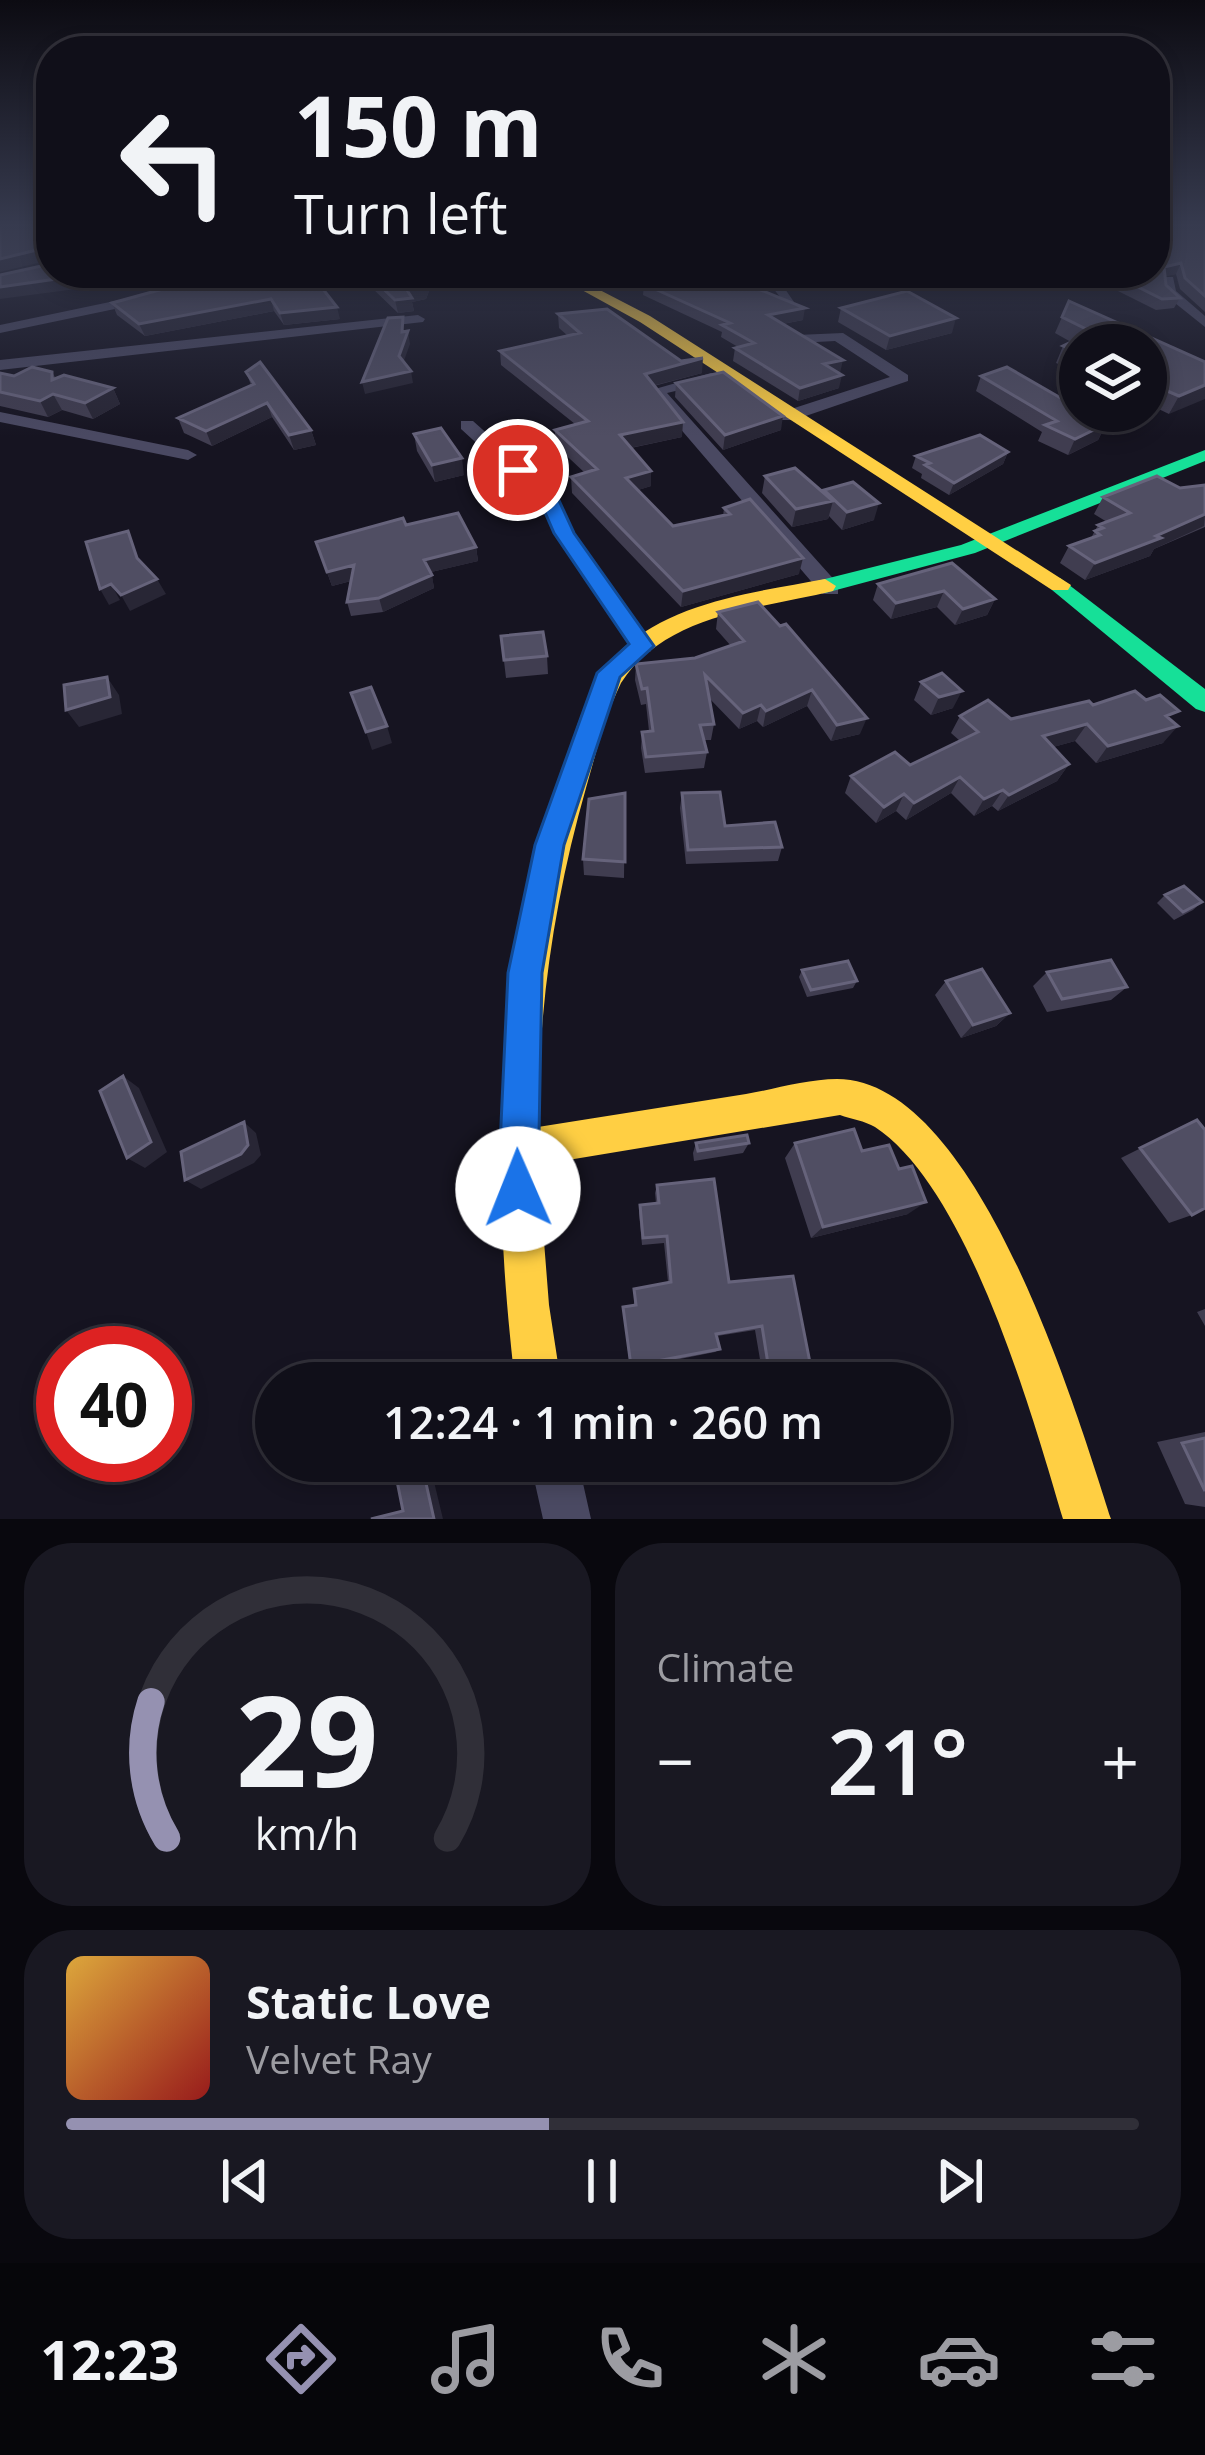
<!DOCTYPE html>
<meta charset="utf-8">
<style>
:root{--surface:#100f19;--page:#191822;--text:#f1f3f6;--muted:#9c9ca2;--line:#302f38;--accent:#9591b1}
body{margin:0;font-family:"Open Sans",sans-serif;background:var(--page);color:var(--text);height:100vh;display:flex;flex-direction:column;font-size:45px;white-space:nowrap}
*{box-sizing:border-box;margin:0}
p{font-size:39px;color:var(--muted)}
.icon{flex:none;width:66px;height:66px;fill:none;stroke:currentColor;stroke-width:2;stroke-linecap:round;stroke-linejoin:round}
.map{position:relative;height:1519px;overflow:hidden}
.sheet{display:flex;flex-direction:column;gap:24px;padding:24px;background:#09080e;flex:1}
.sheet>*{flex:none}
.hud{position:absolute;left:36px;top:36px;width:1134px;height:252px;border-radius:48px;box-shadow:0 6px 18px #0003,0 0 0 3px var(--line);background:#100f19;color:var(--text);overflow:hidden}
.tools{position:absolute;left:1059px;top:324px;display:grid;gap:24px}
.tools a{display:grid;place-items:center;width:108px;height:108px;border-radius:50%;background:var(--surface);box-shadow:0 6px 18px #0003,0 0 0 3px var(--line);font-size:60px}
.speed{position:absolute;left:36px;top:1326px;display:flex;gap:24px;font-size:60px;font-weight:700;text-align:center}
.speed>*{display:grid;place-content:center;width:156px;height:156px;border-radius:50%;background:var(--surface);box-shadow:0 6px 18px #0003,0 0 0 3px var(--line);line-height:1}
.speed .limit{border:18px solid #d22;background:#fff;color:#111}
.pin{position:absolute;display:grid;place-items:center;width:102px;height:102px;color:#fff;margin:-51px;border:6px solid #fff;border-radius:50%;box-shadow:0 3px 12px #0007}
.me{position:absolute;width:132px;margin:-66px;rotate:359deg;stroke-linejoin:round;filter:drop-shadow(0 0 9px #0008)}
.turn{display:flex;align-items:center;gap:42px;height:252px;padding:0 60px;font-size:54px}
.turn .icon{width:156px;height:156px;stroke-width:2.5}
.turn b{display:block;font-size:84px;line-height:102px}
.big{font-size:90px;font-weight:600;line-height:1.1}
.sheet .card{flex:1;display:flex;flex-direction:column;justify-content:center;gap:18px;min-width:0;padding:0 42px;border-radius:48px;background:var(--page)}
.sheet .dial{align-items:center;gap:0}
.dial svg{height:312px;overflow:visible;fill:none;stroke:var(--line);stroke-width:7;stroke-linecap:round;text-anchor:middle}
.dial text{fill:var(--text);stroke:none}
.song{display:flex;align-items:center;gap:36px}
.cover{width:144px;height:144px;border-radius:18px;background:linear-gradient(135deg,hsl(40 70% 55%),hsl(0 70% 35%))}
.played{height:12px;border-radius:6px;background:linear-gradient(90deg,var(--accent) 45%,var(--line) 45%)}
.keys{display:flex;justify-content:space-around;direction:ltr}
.heat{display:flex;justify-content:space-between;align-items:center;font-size:66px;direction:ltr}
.sheet .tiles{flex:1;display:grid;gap:24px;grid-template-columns:1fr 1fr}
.card:last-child{grid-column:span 2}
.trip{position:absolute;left:255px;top:1362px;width:696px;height:120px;border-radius:60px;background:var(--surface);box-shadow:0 6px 18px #0003,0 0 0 3px var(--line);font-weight:600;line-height:120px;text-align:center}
.menu{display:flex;height:192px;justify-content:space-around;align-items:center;background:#06060a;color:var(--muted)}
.menu .icon{width:84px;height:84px}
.menu .selected{color:var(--accent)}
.menu b{font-size:54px;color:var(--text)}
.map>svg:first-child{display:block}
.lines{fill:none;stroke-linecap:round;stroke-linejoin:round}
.street{fill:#4a4962;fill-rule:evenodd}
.fast{fill:#16e098;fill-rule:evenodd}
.slow{fill:#ffcf43;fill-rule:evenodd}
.wall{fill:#403d50}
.shaded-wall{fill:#282635}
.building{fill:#504e63;stroke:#66637b;stroke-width:3}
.route{fill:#1a73e8;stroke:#114b97;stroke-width:3}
</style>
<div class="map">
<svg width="1205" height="1519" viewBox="0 0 1205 1519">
<rect width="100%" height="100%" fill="#161421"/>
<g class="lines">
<path class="street" d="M 280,273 L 293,273 L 301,286 L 308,287 L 375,273 L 400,273 L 308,295 L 292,292 Z
M 761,273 L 774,273 L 794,302 L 784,302 Z
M 1163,277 L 1173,277 L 1176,291 L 1205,316 L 1205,327 L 1165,295 Z
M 148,294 L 153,301 L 0,333 L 0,325 Z
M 418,315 L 425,319 L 423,322 L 0,370 L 0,360 Z
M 843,333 L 908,375 L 908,381 L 794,420 L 782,420 L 782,412 L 890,377 L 835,341 L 797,343 L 790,339 L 797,335 Z
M 711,373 L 717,375 L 717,381 L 667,393 L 838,584 L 838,594 L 822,594 L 648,391 Z
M 0,412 L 188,450 L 197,455 L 188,460 L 0,422 Z
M 461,421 L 473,421 L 556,495 L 574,533 L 654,646 L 650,652 L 634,652 L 554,533 L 540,501 L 461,429 Z
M 530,1461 L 578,1461 L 591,1519 L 543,1519 Z"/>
<path class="fast" d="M 1205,450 L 1205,461 L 975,553 L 825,593 L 814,586 L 817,581 L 961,545 Z
M 1060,578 L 1205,689 L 1205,712 L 1196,709 L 1052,590 L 1052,580 Z"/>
<path class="slow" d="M 551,273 L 567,273 L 650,316 L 1071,585 L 1068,590 L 1052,590 L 640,322 Z
M 825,579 L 836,586 L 833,591 C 760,609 666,613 621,683 C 605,716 596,753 586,788 C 554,900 538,1011 538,1127 C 607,1116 677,1105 746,1094 C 775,1089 808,1079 837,1079 C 977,1079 1076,1410 1111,1519 L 1063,1519 C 1032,1414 968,1188 875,1127 C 865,1121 851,1119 840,1115 L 538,1165 L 549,1305 L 561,1383 L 515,1383 C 490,1166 494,992 560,781 C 574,737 586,682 621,650 C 674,601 757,592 825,579 Z"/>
</g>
<path class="wall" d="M 1205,225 L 1205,312 L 1180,289 L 1176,274 L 1165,276 L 1166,285 L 1180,298 L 1174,308 L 1156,310 L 1082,273 L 1155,273 Z
M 583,273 L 604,273 L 599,281 Z
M 435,275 L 426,299 L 412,302 L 414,311 L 398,313 L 372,288 L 370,276 Z
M 285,282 L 340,319 L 284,325 L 274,311 L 145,336 L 117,315 L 112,303 Z
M 644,284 L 803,320 L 783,324 L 840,373 L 839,373 L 839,388 L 798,401 L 733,361 L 735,348 L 738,347 L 721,337 L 722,332 L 643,295 Z
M 1069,301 L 1205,362 L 1169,414 L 1146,403 L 1146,345 L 1080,345 L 1080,374 L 1056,363 L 1063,346 L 1071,342 L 1055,333 Z
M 841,308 L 952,333 L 886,350 L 838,322 Z
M 558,314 L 681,361 L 702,373 L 654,386 L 682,437 L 631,448 L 651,471 L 651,486 L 638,490 L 673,526 L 723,516 L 724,508 L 799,574 L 681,607 L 572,493 L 571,477 L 585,473 L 555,445 L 555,430 L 575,424 L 501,365 L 500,351 L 568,336 L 559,328 Z
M 52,372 L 56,379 L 113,388 L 120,404 L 93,419 L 62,410 L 48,417 L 0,406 L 0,373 L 14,376 Z
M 246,372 L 311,430 L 316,445 L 294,450 L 272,417 L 212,446 L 184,433 L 178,418 L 251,385 Z
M 981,376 L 1106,424 L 1098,440 L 1068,455 L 1038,441 L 1042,432 L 976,391 Z
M 676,383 L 781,430 L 723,450 L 675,397 Z
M 414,434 L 464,475 L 435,482 L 417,451 Z
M 1008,452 L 1003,464 L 949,495 L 921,478 L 922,474 L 912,468 L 916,456 Z
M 765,476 L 824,493 L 824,490 L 874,520 L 842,530 L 829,516 L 828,519 L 792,527 L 762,493 Z
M 1205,485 L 1205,527 L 1154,549 L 1150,556 L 1085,580 L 1060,563 L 1069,546 L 1091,538 L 1098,525 L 1107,522 L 1094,514 L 1103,497 Z
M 406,525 L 476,547 L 478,561 L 431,572 L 434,588 L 383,612 L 351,616 L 347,602 L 351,581 L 332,586 L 316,542 Z
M 952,563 L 995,599 L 987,615 L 955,625 L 937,607 L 891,619 L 873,600 L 878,584 Z
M 758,602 L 860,734 L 831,741 L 807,706 L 763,727 L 757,721 L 739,729 L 709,698 L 714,724 L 711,740 L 704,740 L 707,752 L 704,768 L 645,773 L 641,748 L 642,732 L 649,731 L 646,704 L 641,705 L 635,680 L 636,664 L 695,658 L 731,646 L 716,629 L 718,612 Z
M 501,636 L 547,656 L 548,674 L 506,678 Z
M 921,682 L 953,708 L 931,715 L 914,700 Z
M 1093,705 L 1171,721 L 1163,743 L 1096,763 L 1075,741 L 1053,747 L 1069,764 L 1057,781 L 998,811 L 992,806 L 974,816 L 951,793 L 906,820 L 896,811 L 876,823 L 845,793 L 851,776 L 910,765 L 960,741 L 951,733 L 960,716 L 1011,719 Z
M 625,793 L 624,878 L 584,875 L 583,859 Z
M 682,793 L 725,826 L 782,847 L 778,861 L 686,864 L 680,808 Z
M 1165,895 L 1202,902 L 1193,910 L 1174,920 L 1157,903 Z
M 802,970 L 857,981 L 853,988 L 807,997 L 799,977 Z
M 1047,972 L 1127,987 L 1111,1000 L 1047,1012 L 1033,986 Z
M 946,981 L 1010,1013 L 996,1026 L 961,1038 L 935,995 Z
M 1197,1120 L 1192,1215 L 1169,1223 L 1121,1158 Z
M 696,1143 L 749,1143 L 743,1153 L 694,1161 L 693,1153 Z
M 795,1143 L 908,1214 L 811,1238 L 785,1158 Z
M 657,1185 L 729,1282 L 814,1383 L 764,1383 L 755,1330 L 717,1336 L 720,1349 L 715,1352 L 630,1369 L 623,1307 L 634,1305 L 634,1289 L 668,1282 L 664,1243 L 642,1245 L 639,1213 L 640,1205 L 656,1203 L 655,1193 Z
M 1205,1309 L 1205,1326 L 1197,1312 Z
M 1205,1432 L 1205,1507 L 1185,1504 L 1157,1442 Z"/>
<path class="shaded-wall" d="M 45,248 L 50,260 L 0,272 L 0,259 Z
M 1181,263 L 1176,274 L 1159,278 L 1164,267 Z
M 152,273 L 208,273 L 156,285 Z
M 305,273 L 365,273 L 308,282 Z
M 430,273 L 435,273 L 435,275 L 426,299 L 412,302 L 414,311 L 398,313 L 395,300 Z
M 70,277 L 76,289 L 0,299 L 0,285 Z
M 271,299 L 274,311 L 145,336 L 139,324 Z
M 337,307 L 340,319 L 284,325 L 280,313 Z
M 805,308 L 803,320 L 766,327 L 768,315 Z
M 403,317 L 404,341 L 408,331 L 410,344 L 401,369 L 399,356 Z
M 956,318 L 952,333 L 886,350 L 890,336 Z
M 703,358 L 702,373 L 644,388 L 645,374 Z
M 843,360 L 840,373 L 821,377 L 824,364 Z
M 411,371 L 413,383 L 365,394 L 362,382 Z
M 842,375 L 839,388 L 798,401 L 800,388 Z
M 1205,385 L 1205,399 L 1169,414 L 1179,396 Z
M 113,388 L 120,404 L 93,419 L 85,403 Z
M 53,394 L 62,410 L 48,417 L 40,401 Z
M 267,403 L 272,417 L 212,446 L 206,431 Z
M 783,416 L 781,430 L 723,450 L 725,435 Z
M 683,422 L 682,437 L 620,450 L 620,435 Z
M 1106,424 L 1098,440 L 1068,455 L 1075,439 Z
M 311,430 L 316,445 L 294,450 L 289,435 Z
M 1008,452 L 1003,464 L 949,495 L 954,483 Z
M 462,458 L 464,475 L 435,482 L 432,465 Z
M 651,471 L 651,486 L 626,494 L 626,478 Z
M 833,501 L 828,519 L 792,527 L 796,509 Z
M 879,503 L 874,520 L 842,530 L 847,512 Z
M 1205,514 L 1204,526 L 1154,549 L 1150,556 L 1085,580 L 1095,563 Z
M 476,547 L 478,561 L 427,573 L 424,560 Z
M 803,558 L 799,574 L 681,607 L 683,591 Z
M 354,565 L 358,579 L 332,586 L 327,572 Z
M 432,575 L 434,588 L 383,612 L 379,598 Z
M 157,579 L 166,594 L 130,611 L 121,595 Z
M 111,584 L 120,600 L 109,605 L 100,589 Z
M 944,591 L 937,607 L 891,619 L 896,603 Z
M 995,599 L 987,615 L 955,625 L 963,609 Z
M 107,677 L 119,695 L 122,714 L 79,727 L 66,710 Z
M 812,690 L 807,706 L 763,727 L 766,711 Z
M 962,691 L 953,708 L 931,715 L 939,697 Z
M 761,705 L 757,721 L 739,729 L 743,713 Z
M 867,718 L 860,734 L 831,741 L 837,725 Z
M 1087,724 L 1075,741 L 1032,753 L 1043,736 Z
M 387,726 L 392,743 L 372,750 L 366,732 Z
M 1178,726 L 1163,743 L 1096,763 L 1108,746 Z
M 1069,764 L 1057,781 L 998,811 L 1009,795 Z
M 960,777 L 951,793 L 906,820 L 914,803 Z
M 1003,790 L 992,806 L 974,816 L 984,799 Z
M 904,794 L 896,811 L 876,823 L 884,807 Z
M 1010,1013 L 996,1026 L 961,1038 L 973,1025 Z
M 123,1076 L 139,1088 L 167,1152 L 145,1168 L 127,1158 Z
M 244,1122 L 256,1133 L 261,1155 L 254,1163 L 201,1189 L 185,1180 Z
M 926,1202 L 908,1214 L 811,1238 L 823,1227 Z
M 421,1461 L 429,1461 L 443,1519 L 434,1519 Z"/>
<path class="building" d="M 0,225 L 31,225 L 51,252 L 51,273 L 67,273 L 70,277 L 0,287 L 0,275 L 46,265 L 50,253 L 45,248 L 0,259 Z
M 1155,225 L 1205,225 L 1205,296 L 1185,278 L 1181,263 L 1164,267 L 1166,285 L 1180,298 L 1162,299 L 1110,273 L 1155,273 Z
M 221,273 L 281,273 L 285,282 L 319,284 L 337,307 L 280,313 L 271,299 L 139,324 L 112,303 Z
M 377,273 L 430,273 L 424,287 L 407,290 L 412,298 L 395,300 L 370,276 Z
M 691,273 L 719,273 L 805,308 L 768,315 L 843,360 L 824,364 L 842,375 L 800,388 L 735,348 L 754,343 L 722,325 L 730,323 L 644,284 Z
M 907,291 L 956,318 L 890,336 L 841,308 Z
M 1069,301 L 1205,362 L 1205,385 L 1179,396 L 1146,382 L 1146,345 L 1080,345 L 1080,353 L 1063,346 L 1092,332 L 1062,317 Z
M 607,309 L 681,361 L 703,358 L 645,374 L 683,422 L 620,435 L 651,471 L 626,478 L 673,526 L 730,514 L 724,508 L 750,499 L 803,558 L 683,591 L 571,477 L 597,469 L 555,430 L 588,421 L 500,351 L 580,333 L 558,314 Z
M 403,317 L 402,332 L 408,331 L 399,356 L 411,371 L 362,382 L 388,318 Z
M 260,362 L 311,430 L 289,435 L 267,403 L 206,431 L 178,418 L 254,384 L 246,372 Z
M 32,367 L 52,372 L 52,380 L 64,375 L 113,388 L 85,403 L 53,394 L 40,401 L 0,392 L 0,373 L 14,376 Z
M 1007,367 L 1080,409 L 1080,411 L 1083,411 L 1106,424 L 1075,439 L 1045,425 L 1057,421 L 981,376 Z
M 723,372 L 783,416 L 725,435 L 676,383 Z
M 441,428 L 462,458 L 432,465 L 414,434 Z
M 980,435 L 1008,452 L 954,483 L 925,465 L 930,463 L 916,456 Z
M 795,468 L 833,501 L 796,509 L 765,476 Z
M 1157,476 L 1180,488 L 1205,485 L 1205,514 L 1156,536 L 1161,538 L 1095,563 L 1069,546 L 1100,535 L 1095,531 L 1103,528 L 1098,525 L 1130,513 L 1103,497 Z
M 853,482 L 879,503 L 847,512 L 824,490 Z
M 458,513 L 476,547 L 424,560 L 432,575 L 379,598 L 347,602 L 354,565 L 327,572 L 316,542 L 403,518 L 406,525 Z
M 128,531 L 137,558 L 157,579 L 121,595 L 111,584 L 100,589 L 86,542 Z
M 952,563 L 995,599 L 963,609 L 944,591 L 896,603 L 878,584 Z
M 758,602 L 780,626 L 786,624 L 867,718 L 837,725 L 812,690 L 766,711 L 761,705 L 743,713 L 705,675 L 714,724 L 700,725 L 707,752 L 646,757 L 642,732 L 653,731 L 647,688 L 642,689 L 636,664 L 695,658 L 744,641 L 718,612 Z
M 543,632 L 547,656 L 504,660 L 501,636 Z
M 942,673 L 962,691 L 939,697 L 921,682 Z
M 107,677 L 110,697 L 66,710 L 64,685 Z
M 371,687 L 387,726 L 366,732 L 351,693 Z
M 1135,691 L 1146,700 L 1160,695 L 1179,711 L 1166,716 L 1178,726 L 1108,746 L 1087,724 L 1043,736 L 1069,764 L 1009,795 L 1003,790 L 984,799 L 960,777 L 914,803 L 904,794 L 884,807 L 851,776 L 895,752 L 910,765 L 978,732 L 960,716 L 988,700 L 1011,719 L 1089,701 L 1093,705 Z
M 720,792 L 725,826 L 775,822 L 782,847 L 688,850 L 682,793 Z
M 625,793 L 625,862 L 583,859 L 589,799 Z
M 1184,886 L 1202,902 L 1183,912 L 1165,895 Z
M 1111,960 L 1127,987 L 1062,999 L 1047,972 Z
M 848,961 L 857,981 L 811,990 L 802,970 Z
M 982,969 L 1010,1013 L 973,1025 L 946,981 Z
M 123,1076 L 151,1142 L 127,1158 L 100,1091 Z
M 1197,1120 L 1205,1130 L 1205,1208 L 1192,1215 L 1140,1148 Z
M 244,1122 L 248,1145 L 241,1154 L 185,1180 L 181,1152 Z
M 854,1129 L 862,1151 L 889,1145 L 899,1169 L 912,1166 L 926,1202 L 823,1227 L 795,1143 Z
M 747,1135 L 749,1143 L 698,1151 L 696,1143 Z
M 714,1179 L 729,1282 L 793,1276 L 814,1383 L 771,1383 L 762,1326 L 716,1334 L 720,1349 L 631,1366 L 623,1307 L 636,1305 L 634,1289 L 671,1282 L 667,1236 L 643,1238 L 640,1205 L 659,1203 L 657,1185 Z
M 1205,1438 L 1205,1491 L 1182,1443 Z
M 393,1461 L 421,1461 L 434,1519 L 371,1519 L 403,1511 Z"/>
<linearGradient id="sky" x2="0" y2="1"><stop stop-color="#0c0b12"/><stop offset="0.51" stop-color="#363a4e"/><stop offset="1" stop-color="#363a4e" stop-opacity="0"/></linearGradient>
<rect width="1205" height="437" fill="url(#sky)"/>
<path class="route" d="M 518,464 L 556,494 L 574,533 L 654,646 L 620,677 L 564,845 L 542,973 L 538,1189 L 532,1203 L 518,1209 L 504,1203 L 498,1189 L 508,973 L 535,845 L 597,673 L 629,644 L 554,533 L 540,501 L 508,470 Z"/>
</svg>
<div class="tools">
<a><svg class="icon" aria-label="layers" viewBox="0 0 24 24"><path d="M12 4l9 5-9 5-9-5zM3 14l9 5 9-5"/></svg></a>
</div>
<div class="speed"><div class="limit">40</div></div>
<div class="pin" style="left:518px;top:470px;background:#d93025"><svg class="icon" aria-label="arrive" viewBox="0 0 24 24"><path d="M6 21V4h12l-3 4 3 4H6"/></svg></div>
<svg class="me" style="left:518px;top:1189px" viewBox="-20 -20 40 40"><circle r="19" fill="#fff"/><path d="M0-13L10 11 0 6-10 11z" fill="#1a73e8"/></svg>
<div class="trip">12:24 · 1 min · 260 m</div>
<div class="hud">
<div class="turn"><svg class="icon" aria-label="left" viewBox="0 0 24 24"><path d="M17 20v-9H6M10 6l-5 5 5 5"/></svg><div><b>150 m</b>Turn left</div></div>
</div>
</div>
<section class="sheet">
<div class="tiles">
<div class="card dial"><svg viewBox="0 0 100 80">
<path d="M14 69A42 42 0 1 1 86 69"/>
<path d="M14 69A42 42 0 0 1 10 34" stroke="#9591b1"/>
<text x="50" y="56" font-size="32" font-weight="700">29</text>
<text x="50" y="72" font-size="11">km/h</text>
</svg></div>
<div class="card"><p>Climate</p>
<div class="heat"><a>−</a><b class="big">21°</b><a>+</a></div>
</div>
<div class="card">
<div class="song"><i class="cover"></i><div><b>Static Love</b><p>Velvet Ray</p></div></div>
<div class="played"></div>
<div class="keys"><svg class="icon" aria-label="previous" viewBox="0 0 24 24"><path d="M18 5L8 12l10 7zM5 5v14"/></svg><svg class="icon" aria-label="pause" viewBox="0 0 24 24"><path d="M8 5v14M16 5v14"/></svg><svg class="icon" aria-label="next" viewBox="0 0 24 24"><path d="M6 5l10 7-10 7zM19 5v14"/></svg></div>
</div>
</div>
</section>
<nav class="menu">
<b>12:23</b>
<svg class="icon selected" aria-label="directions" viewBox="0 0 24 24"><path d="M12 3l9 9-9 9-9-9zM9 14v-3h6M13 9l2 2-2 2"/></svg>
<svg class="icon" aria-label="music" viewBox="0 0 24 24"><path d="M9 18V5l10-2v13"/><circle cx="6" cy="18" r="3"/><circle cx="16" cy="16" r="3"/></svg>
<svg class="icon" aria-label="phone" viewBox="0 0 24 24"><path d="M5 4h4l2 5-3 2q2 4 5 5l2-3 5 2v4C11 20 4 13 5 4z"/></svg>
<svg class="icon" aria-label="climate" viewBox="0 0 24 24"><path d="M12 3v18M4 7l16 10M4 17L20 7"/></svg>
<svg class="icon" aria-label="car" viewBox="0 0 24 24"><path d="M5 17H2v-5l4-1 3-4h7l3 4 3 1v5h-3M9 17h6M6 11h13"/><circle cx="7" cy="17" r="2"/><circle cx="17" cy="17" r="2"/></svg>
<svg class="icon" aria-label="filters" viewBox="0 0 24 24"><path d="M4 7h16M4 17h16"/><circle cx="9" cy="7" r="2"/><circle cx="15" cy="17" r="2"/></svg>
</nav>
